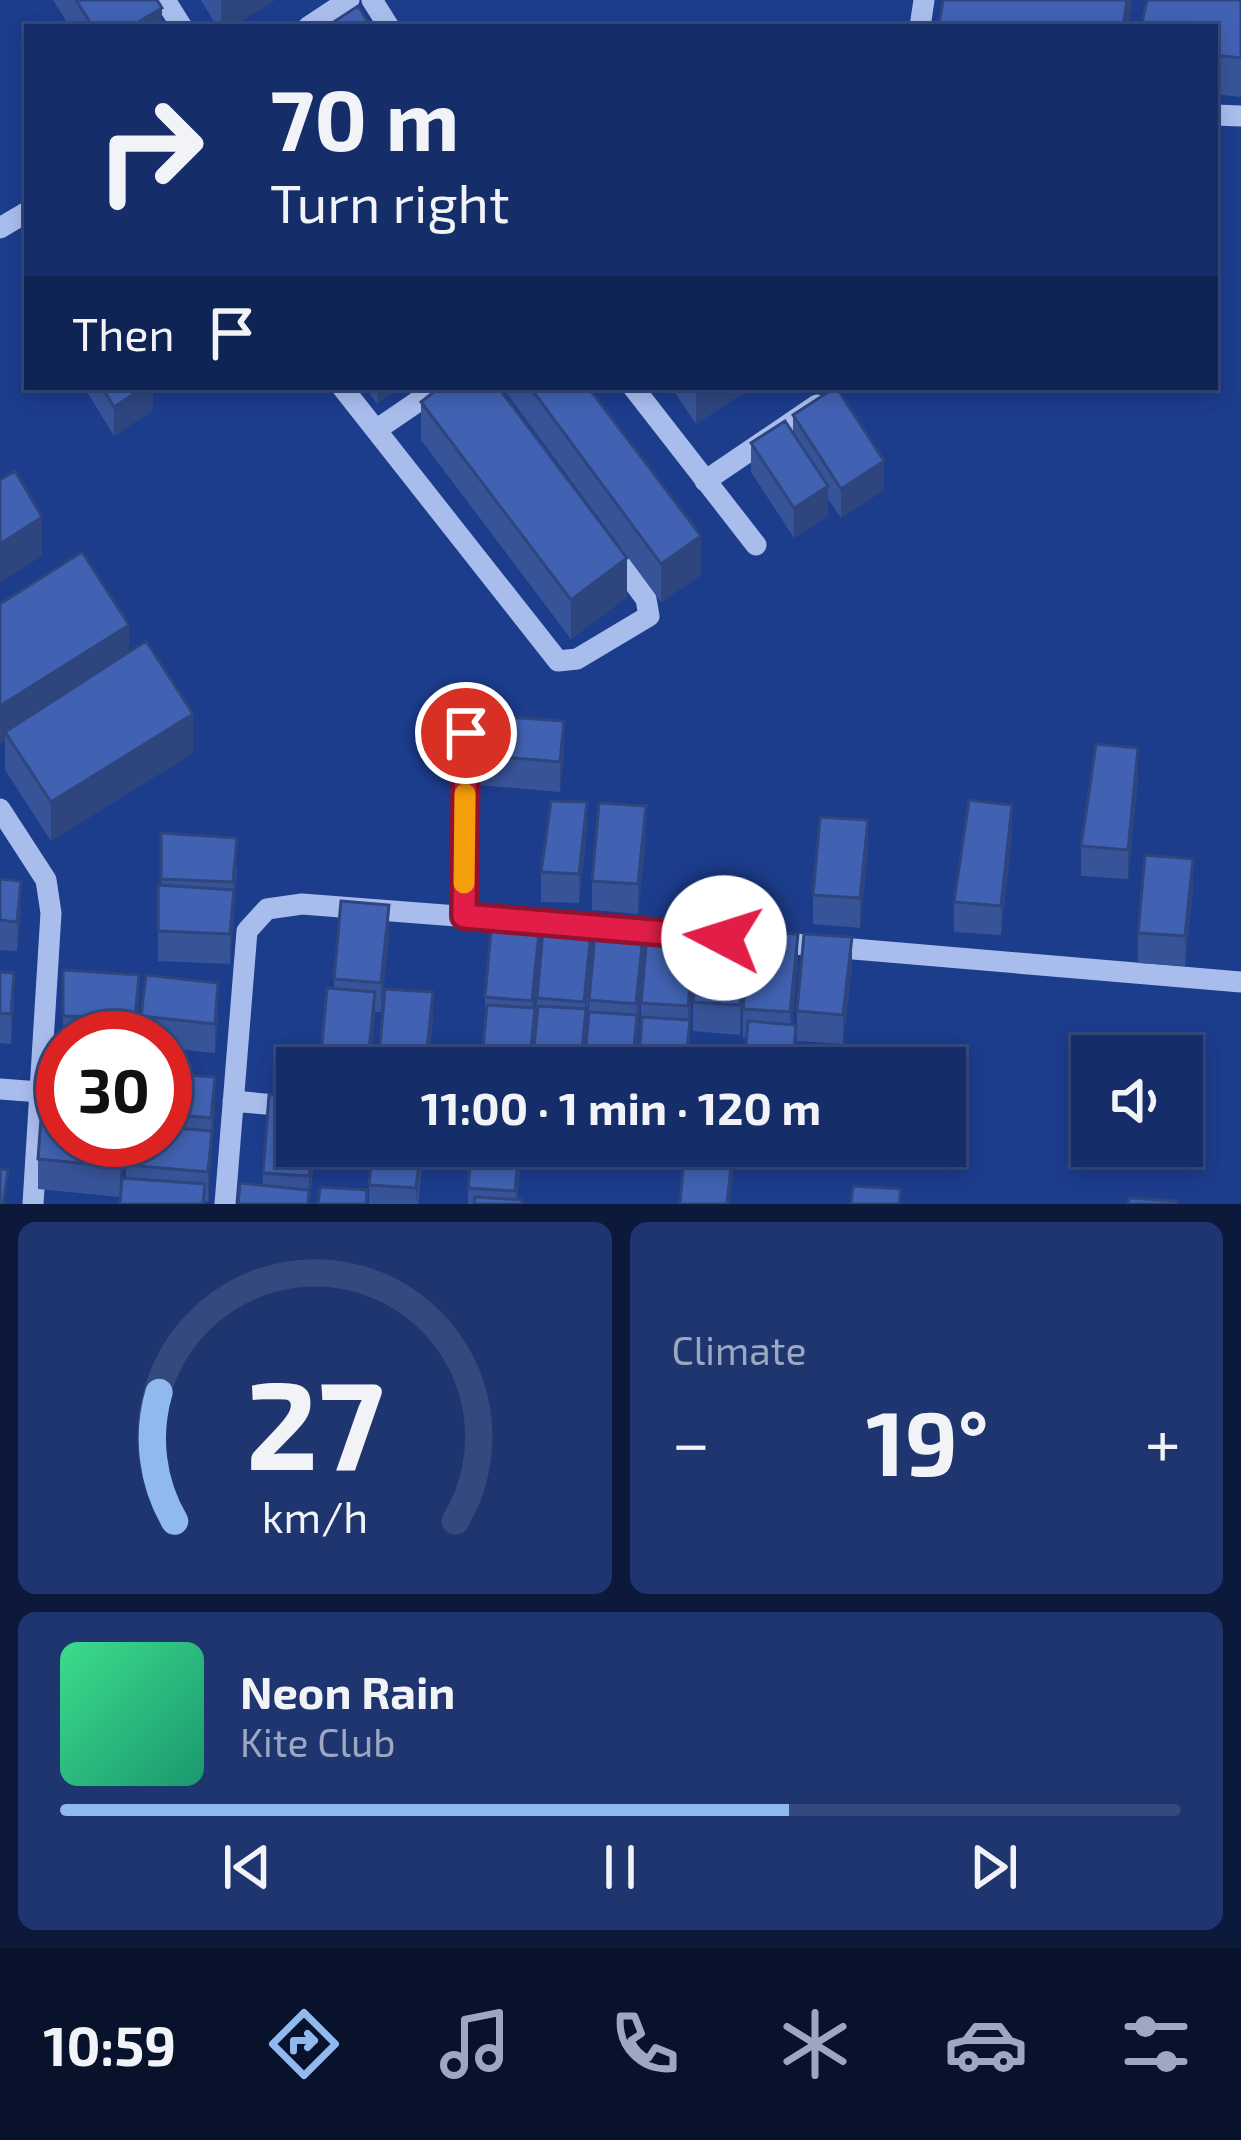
<!DOCTYPE html>
<meta charset="utf-8">
<style>
:root{--surface:#152d69;--page:#1e356f;--text:#f1f3f6;--muted:#9da8c0;--line:#34497d;--accent:#90b9f0}
body{margin:0;font-family:"Exo 2",sans-serif;background:var(--page);color:var(--text);height:100vh;display:flex;flex-direction:column;font-size:45px;white-space:nowrap}
*{box-sizing:border-box;margin:0}
p{font-size:39px;color:var(--muted)}
.icon{flex:none;width:66px;height:66px;fill:none;stroke:currentColor;stroke-width:2;stroke-linecap:round;stroke-linejoin:round}
.map{position:relative;height:1204px;overflow:hidden}
.panel{display:flex;flex-direction:column;gap:18px;padding:18px;background:#0c193a;flex:1}
.panel>*{flex:none}
.guide{position:absolute;left:24px;top:24px;width:1194px;height:366px;border-radius:0px;box-shadow:0 6px 18px #0003,0 0 0 3px var(--line);background:#152d69;color:var(--text);overflow:hidden}
.tools{position:absolute;left:1071px;top:1035px;display:grid;gap:24px}
.tools a{display:grid;place-items:center;width:132px;height:132px;border-radius:0px;background:var(--surface);box-shadow:0 6px 18px #0003,0 0 0 3px var(--line);font-size:60px}
.speed{position:absolute;left:36px;top:1011px;display:flex;gap:24px;font-size:60px;font-weight:700;text-align:center}
.speed>*{display:grid;place-content:center;width:156px;height:156px;border-radius:50%;background:var(--surface);box-shadow:0 6px 18px #0003,0 0 0 3px var(--line);line-height:1}
.speed .limit{border:18px solid #d22;background:#fff;color:#111}
.pin{position:absolute;display:grid;place-items:center;width:102px;height:102px;color:#fff;margin:-51px;border:6px solid #fff;border-radius:50%;box-shadow:0 3px 12px #0007}
.me{position:absolute;width:132px;margin:-66px;rotate:275deg;stroke-linejoin:round;filter:drop-shadow(0 0 9px #0008)}
.turn{display:flex;align-items:center;gap:42px;height:252px;padding:0 48px;font-size:54px}
.turn .icon{width:156px;height:156px;stroke-width:2.5}
.turn b{display:block;font-size:84px;line-height:102px}
.then{display:flex;align-items:center;height:114px;padding:0 48px;background:#0003;gap:24px;font-size:45px}
.big{font-size:90px;font-weight:700;line-height:1.1}
.panel .tile{flex:1;display:flex;flex-direction:column;justify-content:center;gap:18px;min-width:0;padding:0 42px;border-radius:18px;background:var(--page)}
.panel .dial{align-items:center;gap:0}
.dial svg{height:312px;overflow:visible;fill:none;stroke:var(--line);stroke-width:7;stroke-linecap:round;text-anchor:middle}
.dial text{fill:var(--text);stroke:none}
.song{display:flex;align-items:center;gap:36px}
.cover{width:144px;height:144px;border-radius:18px;background:linear-gradient(135deg,hsl(150 70% 55%),hsl(160 70% 35%))}
.played{height:12px;border-radius:6px;background:linear-gradient(90deg,var(--accent) 65%,var(--line) 65%)}
.keys{display:flex;justify-content:space-around;direction:ltr}
.heat{display:flex;justify-content:space-between;align-items:center;font-size:66px;direction:ltr}
.panel .tiles{flex:1;display:grid;gap:18px;grid-template-columns:1fr 1fr}
.tile:last-child{grid-column:span 2}
.trip{position:absolute;left:276px;top:1047px;width:690px;height:120px;border-radius:0px;background:var(--surface);box-shadow:0 6px 18px #0003,0 0 0 3px var(--line);font-weight:700;line-height:120px;text-align:center}
.tabs{display:flex;height:192px;justify-content:space-around;align-items:center;background:#08122a;color:var(--muted)}
.tabs .icon{width:84px;height:84px}
.tabs .current{color:var(--accent)}
.tabs b{font-size:54px;color:var(--text)}
.map>svg:first-child{display:block}
.lines{fill:none;stroke-linecap:round;stroke-linejoin:round}
.minor{stroke:#a9bded;stroke-width:21}
.wall{fill:#385499}
.shaded-wall{fill:#2e457d}
.building{fill:#4162b2;stroke:#2e457d;stroke-width:3}
.route-casing{stroke:#92132f;stroke-width:30}
.route{stroke:#e11d48;stroke-width:21}
.slow{stroke:#f59e0b;stroke-width:21}
</style>
<div class="map">
<svg width="1241" height="1204" viewBox="0 0 1241 1204">
<rect width="100%" height="100%" fill="#1c3c8c"/>
<g class="lines">
<path class="minor" d="M 165,0 L 182,27
M 372,0 L 389,27
M 308,27 L 349,0
M 920,27 L 924,0
M 1215,115 L 1241,116
M 0,228 L 27,212
M 342,387 L 558,661 L 577,659 L 649,616 L 646,599 L 612,553
M 633,387 L 756,545
M 376,430 L 439,387
M 705,481 L 817,405
M 0,809 L 46,880 L 51,913 L 33,1204
M 464,916 L 466,733
M 771,942 L 1241,982
M 0,1089 L 40,1092
M 233,1101 L 297,1107
M 670,1146 L 757,1155
M 225,1204 L 247,931 L 267,909 L 302,904 L 573,925"/>
</g>
<path class="wall" d="M 53,0 L 157,0 L 162,27 L 70,27 Z
M 201,0 L 275,0 L 232,27 L 217,27 Z
M 1241,0 L 1241,97 L 1215,94 L 1215,27 Z
M 84,387 L 153,387 L 153,410 L 114,436 Z
M 365,387 L 400,387 L 377,404 Z
M 502,387 L 588,387 L 701,575 L 661,602 Z
M 671,387 L 753,387 L 696,424 Z
M 421,402 L 627,597 L 571,639 L 421,440 Z
M 793,415 L 884,490 L 841,518 L 828,499 L 828,516 L 794,538 L 751,472 L 751,443 L 793,433 Z
M 0,604 L 129,652 L 193,753 L 51,841 L 5,770 L 5,741 L 0,744 Z
M 564,751 L 560,792 L 478,785 L 478,755 Z
M 1138,778 L 1128,879 L 1081,876 L 1081,846 Z
M 587,831 L 579,903 L 541,902 L 541,872 Z
M 1012,834 L 1001,935 L 954,932 L 954,902 Z
M 646,836 L 638,914 L 592,910 L 592,881 Z
M 868,849 L 860,928 L 813,924 L 813,895 Z
M 237,867 L 230,964 L 158,961 L 158,885 L 161,885 L 161,879 Z
M 0,879 L 21,910 L 17,951 L 0,950 Z
M 1193,888 L 1185,966 L 1138,963 L 1138,933 Z
M 596,922 L 644,955 L 637,1045 L 584,1068 Z
M 696,928 L 690,1020 L 690,1050 L 641,1031 L 641,1003 Z
M 748,928 L 740,1035 L 693,1031 L 693,1002 Z
M 389,934 L 381,1012 L 375,1012 L 370,1068 L 320,1068 L 327,988 L 334,989 L 334,979 Z
M 540,952 L 534,1008 L 485,1025 L 485,997 Z
M 592,953 L 583,1068 L 532,1068 L 537,998 Z
M 798,964 L 792,1024 L 796,1054 L 795,1068 L 744,1068 L 747,1038 L 743,1038 L 743,1009 Z
M 852,966 L 843,1044 L 797,1041 L 797,1011 Z
M 63,970 L 139,1005 L 136,1038 L 63,1038 L 63,1046 Z
M 0,972 L 14,1002 L 11,1044 L 0,1043 Z
M 218,1012 L 215,1053 L 165,1048 L 165,1038 L 141,1038 L 141,1016 Z
M 63,1069 L 63,1140 L 126,1140 L 125,1145 L 123,1144 L 120,1197 L 38,1189 L 38,1159 L 43,1107 Z
M 165,1074 L 215,1107 L 208,1202 L 205,1201 L 205,1204 L 126,1179 L 126,1165 L 165,1140 Z
M 297,1146 L 316,1146 L 309,1204 L 263,1185 L 263,1173 Z
M 424,1146 L 418,1204 L 369,1204 L 369,1185 Z
M 522,1146 L 517,1200 L 522,1204 L 468,1204 L 468,1188 Z"/>
<path class="shaded-wall" d="M 221,0 L 275,0 L 232,27 L 221,27 Z
M 1127,0 L 1132,0 L 1129,27 L 1123,27 Z
M 162,8 L 162,27 L 130,27 Z
M 144,387 L 153,387 L 153,410 L 114,436 L 114,407 Z
M 377,387 L 400,387 L 377,404 Z
M 696,387 L 753,387 L 696,424 Z
M 884,461 L 884,490 L 841,518 L 841,489 Z
M 828,486 L 828,516 L 794,538 L 794,508 Z
M 42,517 L 42,556 L 0,583 L 0,544 Z
M 701,536 L 701,575 L 661,602 L 661,564 Z
M 627,558 L 627,597 L 571,639 L 571,600 Z
M 129,625 L 129,663 L 5,732 L 5,741 L 0,744 L 0,706 Z
M 193,714 L 193,753 L 51,841 L 51,802 Z
M 564,721 L 564,751 L 560,792 L 560,762 Z
M 1138,748 L 1138,778 L 1128,879 L 1128,850 Z
M 587,802 L 587,831 L 579,903 L 579,874 Z
M 1012,805 L 1012,834 L 1001,935 L 1001,906 Z
M 646,806 L 646,836 L 638,914 L 638,884 Z
M 868,820 L 868,849 L 860,928 L 860,898 Z
M 237,838 L 234,920 L 230,964 L 230,934 Z
M 1193,859 L 1193,888 L 1185,966 L 1185,936 Z
M 21,881 L 21,910 L 17,951 L 17,922 Z
M 389,905 L 389,934 L 381,1012 L 381,983 Z
M 540,923 L 540,952 L 532,1030 L 532,1001 Z
M 592,923 L 592,953 L 586,1013 L 586,1039 L 583,1068 L 580,1068 Z
M 644,926 L 644,955 L 637,1045 L 635,1068 L 632,1068 Z
M 696,928 L 696,958 L 688,1036 L 688,1006 Z
M 748,928 L 748,957 L 740,1035 L 740,1005 Z
M 798,934 L 798,964 L 790,1042 L 790,1012 Z
M 852,937 L 852,966 L 843,1044 L 843,1015 Z
M 14,973 L 14,1002 L 11,1044 L 11,1014 Z
M 139,975 L 139,1005 L 135,1038 L 135,1019 Z
M 218,983 L 218,1012 L 215,1053 L 215,1024 Z
M 375,992 L 375,1021 L 370,1068 L 367,1068 Z
M 433,992 L 433,1022 L 428,1068 L 425,1068 Z
M 535,1008 L 535,1037 L 532,1068 L 529,1068 Z
M 690,1020 L 690,1050 L 689,1068 L 685,1068 Z
M 796,1025 L 795,1068 L 792,1068 Z
M 215,1077 L 215,1107 L 208,1202 L 208,1172 Z
M 122,1140 L 123,1155 L 120,1197 L 120,1167 Z
M 312,1146 L 316,1146 L 308,1204 L 309,1176 Z
M 421,1146 L 424,1146 L 416,1204 L 416,1188 Z
M 519,1146 L 522,1146 L 516,1204 L 515,1204 Z
M 733,1146 L 733,1173 L 730,1204 L 727,1204 Z"/>
<path class="building" d="M 76,0 L 157,0 L 162,8 L 130,27 L 93,27 Z
M 943,0 L 1127,0 L 1123,27 L 959,27 L 939,25 Z
M 1147,0 L 1241,0 L 1241,58 L 1215,55 L 1215,27 L 1141,27 Z
M 358,6 L 371,27 L 326,27 Z
M 102,387 L 144,387 L 114,407 Z
M 440,387 L 498,387 L 627,558 L 571,600 L 421,402 Z
M 530,387 L 588,387 L 701,536 L 661,564 Z
M 836,387 L 884,461 L 841,489 L 793,415 Z
M 785,421 L 828,486 L 794,508 L 751,443 Z
M 15,471 L 42,517 L 0,544 L 0,480 Z
M 82,552 L 129,625 L 0,706 L 0,604 Z
M 146,641 L 193,714 L 51,802 L 5,732 Z
M 482,715 L 564,721 L 560,762 L 478,755 Z
M 1096,744 L 1138,748 L 1128,850 L 1081,846 Z
M 969,800 L 1012,805 L 1001,906 L 954,902 Z
M 551,801 L 587,802 L 579,874 L 541,872 Z
M 599,803 L 646,806 L 638,884 L 592,881 Z
M 820,817 L 868,820 L 860,898 L 813,895 Z
M 161,833 L 237,838 L 233,882 L 161,879 Z
M 1145,855 L 1193,859 L 1185,936 L 1138,933 Z
M 0,879 L 21,881 L 17,922 L 0,920 Z
M 158,885 L 234,890 L 230,934 L 158,931 Z
M 341,901 L 389,905 L 381,983 L 334,979 Z
M 492,919 L 540,923 L 532,1001 L 485,997 Z
M 544,920 L 592,923 L 584,1002 L 537,998 Z
M 596,922 L 644,926 L 636,1004 L 589,1000 Z
M 700,924 L 748,928 L 740,1005 L 693,1002 Z
M 648,925 L 696,928 L 688,1006 L 641,1003 Z
M 750,931 L 798,934 L 790,1012 L 743,1009 Z
M 804,934 L 852,937 L 843,1015 L 797,1011 Z
M 63,970 L 139,975 L 135,1019 L 63,1016 Z
M 0,972 L 14,973 L 11,1014 L 0,1013 Z
M 146,975 L 218,983 L 215,1024 L 141,1016 Z
M 327,988 L 375,992 L 367,1068 L 320,1066 Z
M 385,989 L 433,992 L 425,1068 L 378,1067 Z
M 487,1005 L 535,1008 L 529,1068 L 481,1068 Z
M 538,1006 L 586,1009 L 580,1068 L 532,1068 Z
M 589,1012 L 637,1015 L 632,1068 L 584,1068 Z
M 642,1017 L 690,1020 L 685,1068 L 638,1068 Z
M 748,1021 L 796,1025 L 792,1068 L 744,1068 Z
M 47,1067 L 63,1069 L 63,1109 L 43,1107 Z
M 165,1074 L 215,1077 L 211,1118 L 165,1114 Z
M 269,1095 L 297,1097 L 297,1146 L 312,1146 L 309,1176 L 263,1173 Z
M 41,1119 L 63,1121 L 63,1140 L 122,1140 L 120,1167 L 38,1159 Z
M 165,1127 L 212,1131 L 208,1172 L 126,1165 L 129,1140 L 165,1140 Z
M 373,1146 L 421,1146 L 416,1188 L 369,1185 Z
M 472,1146 L 519,1146 L 515,1191 L 468,1188 Z
M 685,1146 L 733,1146 L 727,1204 L 680,1204 Z
M 0,1169 L 8,1170 L 3,1204 L 0,1204 Z
M 122,1178 L 205,1184 L 203,1204 L 120,1204 Z
M 240,1183 L 309,1190 L 308,1204 L 238,1204 Z
M 853,1186 L 901,1189 L 899,1204 L 851,1204 Z
M 320,1187 L 367,1190 L 366,1204 L 318,1204 Z
M 475,1197 L 522,1200 L 522,1204 L 474,1204 Z
M 1129,1198 L 1176,1201 L 1176,1204 L 1128,1204 Z"/>
<g class="lines">
<defs>
<path id="route" d="M 466,733 L 464,916 L 724,938"/>
</defs>
<use href="#route" class="route-casing"/>
<use href="#route" class="route"/>
<path class="slow" d="M 464,883 L 465,794"/>
</g>
</svg>
<div class="tools">
<a><svg class="icon" aria-label="sound" viewBox="0 0 24 24"><path d="M4 9h4l5-4v14l-5-4H4zM17 9q2 3 0 6"/></svg></a>
</div>
<div class="speed"><div class="limit">30</div></div>
<div class="pin" style="left:466px;top:733px;background:#d93025"><svg class="icon" aria-label="arrive" viewBox="0 0 24 24"><path d="M6 21V4h12l-3 4 3 4H6"/></svg></div>
<svg class="me" style="left:724px;top:938px" viewBox="-20 -20 40 40"><circle r="19" fill="#fff"/><path d="M0-13L10 11 0 6-10 11z" fill="#e11d48"/></svg>
<div class="trip">11:00 · 1 min · 120 m</div>
<div class="guide">
<div class="turn"><svg class="icon" aria-label="right" viewBox="0 0 24 24"><path d="M7 20v-9h11M14 6l5 5-5 5"/></svg><div><b>70 m</b>Turn right</div></div>
<div class="then">Then<svg class="icon" aria-label="arrive" viewBox="0 0 24 24"><path d="M6 21V4h12l-3 4 3 4H6"/></svg></div>
</div>
</div>
<section class="panel">
<div class="tiles">
<div class="tile dial"><svg viewBox="0 0 100 80">
<path d="M14 69A42 42 0 1 1 86 69"/>
<path d="M14 69A42 42 0 0 1 10 36" stroke="#90b9f0"/>
<text x="50" y="56" font-size="32" font-weight="700">27</text>
<text x="50" y="72" font-size="11">km/h</text>
</svg></div>
<div class="tile"><p>Climate</p>
<div class="heat"><a>−</a><b class="big">19°</b><a>+</a></div>
</div>
<div class="tile">
<div class="song"><i class="cover"></i><div><b>Neon Rain</b><p>Kite Club</p></div></div>
<div class="played"></div>
<div class="keys"><svg class="icon" aria-label="previous" viewBox="0 0 24 24"><path d="M18 5L8 12l10 7zM5 5v14"/></svg><svg class="icon" aria-label="pause" viewBox="0 0 24 24"><path d="M8 5v14M16 5v14"/></svg><svg class="icon" aria-label="next" viewBox="0 0 24 24"><path d="M6 5l10 7-10 7zM19 5v14"/></svg></div>
</div>
</div>
</section>
<nav class="tabs">
<b>10:59</b>
<svg class="icon current" aria-label="directions" viewBox="0 0 24 24"><path d="M12 3l9 9-9 9-9-9zM9 14v-3h6M13 9l2 2-2 2"/></svg>
<svg class="icon" aria-label="music" viewBox="0 0 24 24"><path d="M9 18V5l10-2v13"/><circle cx="6" cy="18" r="3"/><circle cx="16" cy="16" r="3"/></svg>
<svg class="icon" aria-label="phone" viewBox="0 0 24 24"><path d="M5 4h4l2 5-3 2q2 4 5 5l2-3 5 2v4C11 20 4 13 5 4z"/></svg>
<svg class="icon" aria-label="climate" viewBox="0 0 24 24"><path d="M12 3v18M4 7l16 10M4 17L20 7"/></svg>
<svg class="icon" aria-label="car" viewBox="0 0 24 24"><path d="M5 17H2v-5l4-1 3-4h7l3 4 3 1v5h-3M9 17h6M6 11h13"/><circle cx="7" cy="17" r="2"/><circle cx="17" cy="17" r="2"/></svg>
<svg class="icon" aria-label="filters" viewBox="0 0 24 24"><path d="M4 7h16M4 17h16"/><circle cx="9" cy="7" r="2"/><circle cx="15" cy="17" r="2"/></svg>
</nav>
